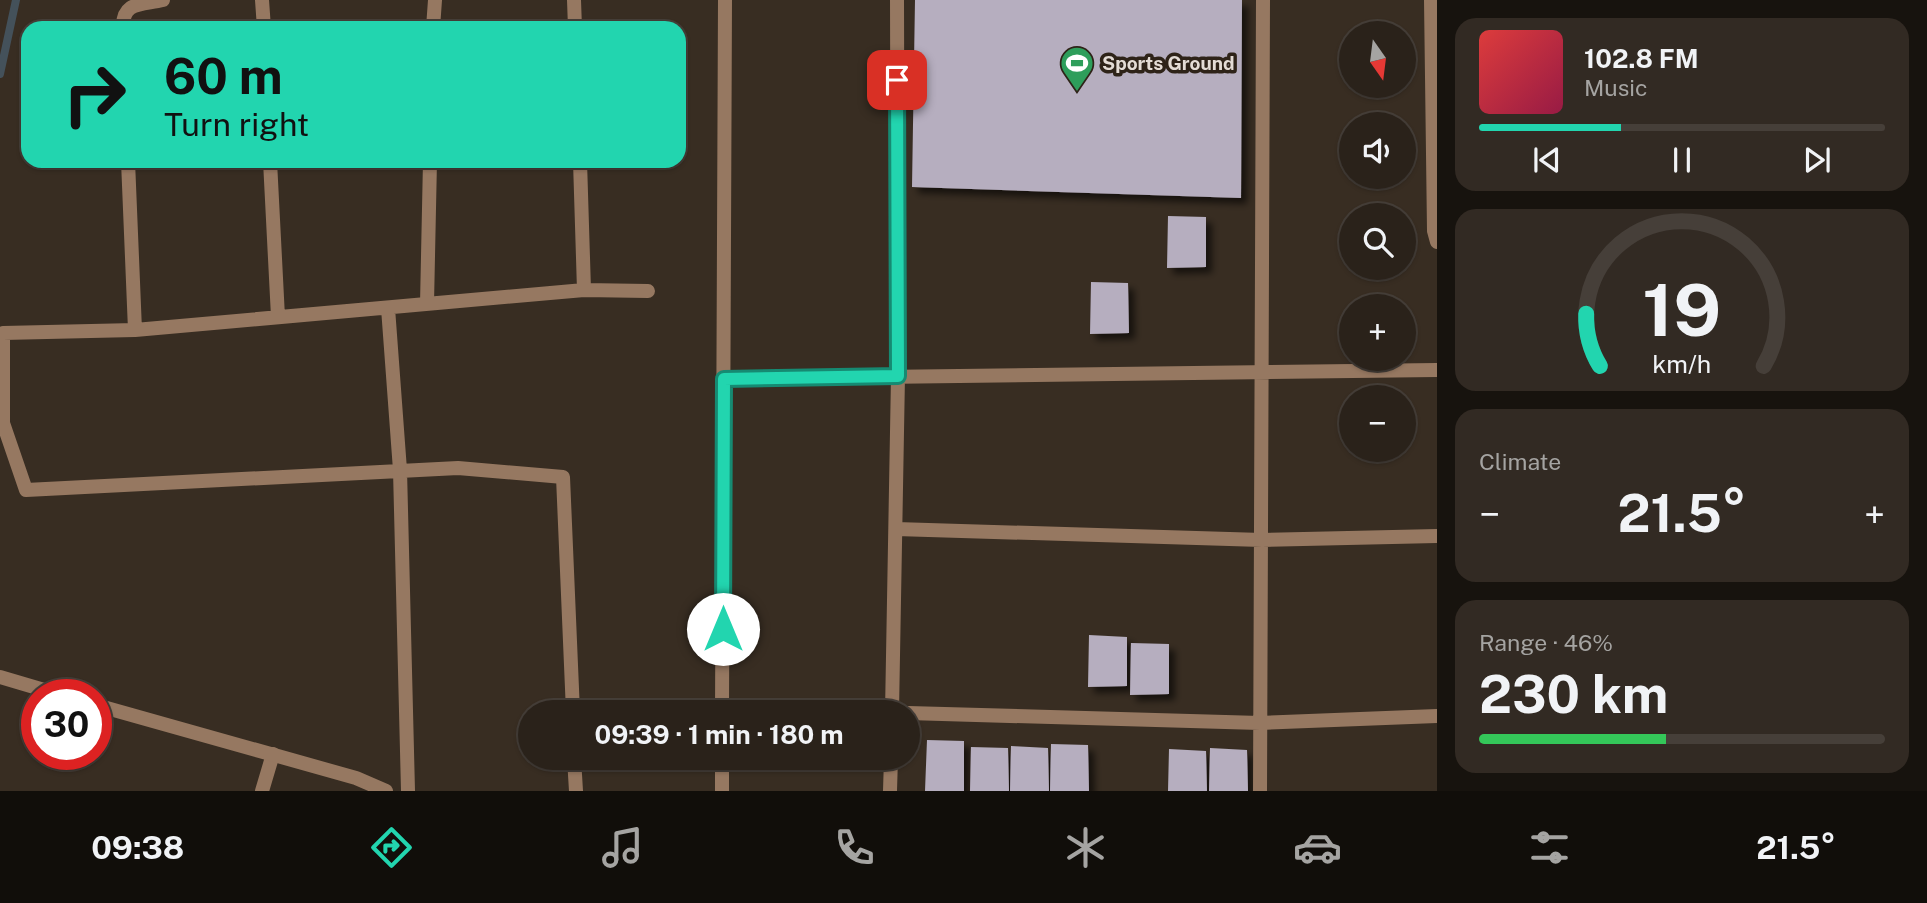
<!DOCTYPE html>
<meta charset="utf-8">
<style>
:root{--surface:#2a221a;--page:#322a23;--text:#f1f3f6;--muted:#a5a4a2;--line:#463f39;--accent:#22d5af}
body{margin:0;font-family:"Public Sans",sans-serif;background:var(--page);color:var(--text);height:100vh;display:flex;flex-direction:column;font-size:26px;white-space:nowrap}
*{box-sizing:border-box;margin:0}
p{font-size:23px;color:var(--muted)}
.icon{flex:none;width:38px;height:38px;fill:none;stroke:currentColor;stroke-width:2;stroke-linecap:round;stroke-linejoin:round}
.map{position:relative;flex:1;overflow:hidden}
.side{display:flex;flex-direction:column;gap:18px;padding:18px;background:#17130e;width:490px}
.side>*{flex:none}
.top-card{position:absolute;left:21px;top:21px;width:665px;height:147px;border-radius:21px;box-shadow:0 2px 5px #0004,0 0 0 2px var(--line);background:#22d5af;color:#111;overflow:hidden}
.needle{width:46px;rotate:166deg}
.tools{position:absolute;left:1339px;top:21px;display:grid;gap:14px}
.tools a{display:grid;place-items:center;width:77px;height:77px;border-radius:50%;background:var(--surface);box-shadow:0 2px 5px #0004,0 0 0 2px var(--line);font-size:35px}
.speed{position:absolute;left:21px;top:679px;display:flex;gap:14px;font-size:35px;font-weight:700;text-align:center}
.speed>*{display:grid;place-content:center;width:91px;height:91px;border-radius:50%;background:var(--surface);box-shadow:0 2px 5px #0004,0 0 0 2px var(--line);line-height:1}
.speed .limit{border:10px solid #d22;background:#fff;color:#111}
.pin{position:absolute;display:grid;place-items:center;width:60px;height:60px;color:#fff;margin:-30px;border-radius:14px;box-shadow:0 4px 10px #0006}
.me{position:absolute;width:77px;margin:-38px;rotate:0deg;stroke-linejoin:round;filter:drop-shadow(0 0 5px #0008)}
.turn{display:flex;align-items:center;gap:24px;height:147px;padding:0 28px;font-size:32px}
.turn .icon{width:91px;height:91px;stroke-width:2.5}
.turn b{display:block;font-size:49px;line-height:60px}
.big{font-size:52px;font-weight:700;line-height:1.1}
.side .widget{flex:1;display:flex;flex-direction:column;justify-content:center;gap:10px;min-width:0;padding:0 24px;border-radius:21px;background:var(--page)}
.side .dial{align-items:center;gap:0}
.dial svg{height:182px;overflow:visible;fill:none;stroke:var(--line);stroke-width:7;stroke-linecap:round;text-anchor:middle}
.dial text{fill:var(--text);stroke:none}
.song{display:flex;align-items:center;gap:21px}
.cover{width:84px;height:84px;border-radius:10px;background:linear-gradient(135deg,hsl(0 70% 55%),hsl(340 70% 35%))}
.played{height:7px;border-radius:4px;background:linear-gradient(90deg,var(--accent) 35%,var(--line) 35%)}
.keys{display:flex;justify-content:space-around;direction:ltr}
.heat{display:flex;justify-content:space-between;align-items:center;font-size:38px;direction:ltr}
.charge{height:10px;border-radius:5px;background:linear-gradient(90deg,#34c759 46%,var(--line) 0)}
.trip{position:absolute;left:518px;top:700px;width:402px;height:70px;border-radius:35px;background:var(--surface);box-shadow:0 2px 5px #0004,0 0 0 2px var(--line);font-weight:700;line-height:70px;text-align:center}
.tabs{display:flex;height:112px;justify-content:space-around;align-items:center;background:#110e0a;color:var(--muted)}
.tabs .icon{width:49px;height:49px}
.tabs .selected{color:var(--accent)}
.tabs b{font-size:32px;color:var(--text)}
main{display:flex;flex:1;min-height:0}
.map>svg:first-child{display:block}
.lines{fill:none;stroke-linecap:round;stroke-linejoin:round}
.stream{stroke:#44515a;stroke-width:8}
.building{fill:#b6aebf;filter:url(#shadow)}
.lane{stroke:#967861;stroke-width:14}
.street{stroke:#967861;stroke-width:14}
.route-casing{stroke:#168a72;stroke-width:18}
.route{stroke:#22d5af;stroke-width:12}
.labels{text-anchor:middle;stroke-width:7;stroke-linejoin:round;paint-order:stroke}
.poi-label{font-size:19px;font-weight:bold;fill:#e4dcd5;stroke:#2e2318;text-anchor:start}
</style>
<main>
<div class="map">
<svg width="1437" height="791" viewBox="0 0 1437 791">
<defs>
<filter id="shadow"><feDropShadow dx="6" dy="6" stdDeviation="3.5" flood-color="#0009"/></filter>
</defs>
<rect width="100%" height="100%" fill="#382d22"/>
<g class="lines">
<path class="stream" d="M 0,74 L 16,0"/>
</g>
<path class="building" d="M 915,0 L 1242,0 L 1241,198 L 912,187 Z
M 1168,216 L 1206,217 L 1206,267 L 1167,268 Z
M 1091,282 L 1128,283 L 1129,333 L 1090,334 Z
M 1089,635 L 1127,637 L 1127,686 L 1088,687 Z
M 1131,643 L 1169,644 L 1169,694 L 1130,695 Z
M 927,740 L 964,741 L 964,791 L 925,791 Z
M 1051,744 L 1088,745 L 1089,791 L 1050,791 Z
M 1011,746 L 1048,748 L 1049,791 L 1010,791 Z
M 971,747 L 1008,748 L 1009,791 L 970,791 Z
M 1210,748 L 1247,750 L 1248,791 L 1209,791 Z
M 1169,749 L 1206,751 L 1207,791 L 1168,791 Z"/>
<g class="lines">
<path class="lane" d="M 262,791 L 273,754"/>
<path class="street" d="M 262,0 L 264,28
M 574,0 L 575,28
M 1431,0 L 1434,231 L 1437,242
M 123,28 C 122,1 142,5 163,0
M 433,28 L 435,0
M 128,161 L 135,330
M 270,161 L 278,317
M 580,161 L 584,290
M 427,304 L 430,161
M 388,308 L 400,470 L 408,791
M 724,379 L 1437,370
M 0,423 L 3,423 L 26,490 L 458,468 L 563,477 L 573,712
M 3,423 L 3,333 L 135,330 L 584,290 L 648,291
M 896,529 L 1262,540 L 1437,536
M 0,677 L 61,695
M 96,705 L 356,778 L 386,791
M 722,712 L 725,0
M 892,712 L 898,376 L 897,0
M 908,713 L 1260,723 L 1437,716
M 574,758 L 576,791
M 722,791 L 722,758
M 890,791 L 891,758
M 1260,791 L 1263,0"/>
</g>
<g class="lines">
<defs>
<path id="route" d="M 723,629 L 724,379 L 898,376 L 897,80"/>
</defs>
<use href="#route" class="route-casing"/>
<use href="#route" class="route"/>
</g>
<defs>
<symbol id="stadium-pin" viewBox="-11 -11 22 30"><path d="M0 17L-7.5 6A9.5 9.5 0 1 1 7.5 6Z" fill="#2e9e5b" stroke="#2e2318"/><path d="M0-5a6.5 5 0 1 0 0 10a6.5 5 0 1 0 0-10ZM-3.5-1.8h7v3.6h-7Z" fill="#fff"/></symbol>
</defs>
<g fill-rule="evenodd">
<use href="#stadium-pin" x="1058" y="44" width="38" height="52"/>
</g>
<g class="labels">
<g class="poi-label">
<text x="1102" y="70">Sports Ground</text>
</g>
</g>
</svg>
<div class="tools">
<a><svg class="needle" viewBox="-14 -14 28 28"><path d="M0-13l5 13h-10z" fill="#e53935"/><path d="M0 13l5-13h-10z" fill="#a5a4a2"/></svg></a>
<a><svg class="icon" aria-label="sound" viewBox="0 0 24 24"><path d="M4 9h4l5-4v14l-5-4H4zM17 9q2 3 0 6"/></svg></a>
<a><svg class="icon" aria-label="search" viewBox="0 0 24 24"><circle cx="10" cy="10" r="6"/><path d="M15 15l6 6"/></svg></a>
<a>+</a>
<a>−</a>
</div>
<div class="speed"><div class="limit">30</div></div>
<div class="pin" style="left:897px;top:80px;background:#d93025"><svg class="icon" aria-label="arrive" viewBox="0 0 24 24"><path d="M6 21V4h12l-3 4 3 4H6"/></svg></div>
<svg class="me" style="left:723px;top:629px" viewBox="-20 -20 40 40"><circle r="19" fill="#fff"/><path d="M0-13L10 11 0 6-10 11z" fill="#22d5af"/></svg>
<div class="trip">09:39 · 1 min · 180 m</div>
<div class="top-card">
<div class="turn"><svg class="icon" aria-label="right" viewBox="0 0 24 24"><path d="M7 20v-9h11M14 6l5 5-5 5"/></svg><div><b>60 m</b>Turn right</div></div>
</div>
</div>
<section class="side">
<div class="widget">
<div class="song"><i class="cover"></i><div><b>102.8 FM</b><p>Music</p></div></div>
<div class="played"></div>
<div class="keys"><svg class="icon" aria-label="previous" viewBox="0 0 24 24"><path d="M18 5L8 12l10 7zM5 5v14"/></svg><svg class="icon" aria-label="pause" viewBox="0 0 24 24"><path d="M8 5v14M16 5v14"/></svg><svg class="icon" aria-label="next" viewBox="0 0 24 24"><path d="M6 5l10 7-10 7zM19 5v14"/></svg></div>
</div>
<div class="widget dial"><svg viewBox="0 0 100 80">
<path d="M14 69A42 42 0 1 1 86 69"/>
<path d="M14 69A42 42 0 0 1 8 46" stroke="#22d5af"/>
<text x="50" y="56" font-size="32" font-weight="700">19</text>
<text x="50" y="72" font-size="11">km/h</text>
</svg></div>
<div class="widget"><p>Climate</p>
<div class="heat"><a>−</a><b class="big">21.5°</b><a>+</a></div>
</div>
<div class="widget"><p>Range · 46%</p><b class="big">230 km</b><div class="charge"></div></div>
</section>
</main>
<nav class="tabs">
<b>09:38</b>
<svg class="icon selected" aria-label="directions" viewBox="0 0 24 24"><path d="M12 3l9 9-9 9-9-9zM9 14v-3h6M13 9l2 2-2 2"/></svg>
<svg class="icon" aria-label="music" viewBox="0 0 24 24"><path d="M9 18V5l10-2v13"/><circle cx="6" cy="18" r="3"/><circle cx="16" cy="16" r="3"/></svg>
<svg class="icon" aria-label="phone" viewBox="0 0 24 24"><path d="M5 4h4l2 5-3 2q2 4 5 5l2-3 5 2v4C11 20 4 13 5 4z"/></svg>
<svg class="icon" aria-label="climate" viewBox="0 0 24 24"><path d="M12 3v18M4 7l16 10M4 17L20 7"/></svg>
<svg class="icon" aria-label="car" viewBox="0 0 24 24"><path d="M5 17H2v-5l4-1 3-4h7l3 4 3 1v5h-3M9 17h6M6 11h13"/><circle cx="7" cy="17" r="2"/><circle cx="17" cy="17" r="2"/></svg>
<svg class="icon" aria-label="filters" viewBox="0 0 24 24"><path d="M4 7h16M4 17h16"/><circle cx="9" cy="7" r="2"/><circle cx="15" cy="17" r="2"/></svg>
<b>21.5°</b>
</nav>
